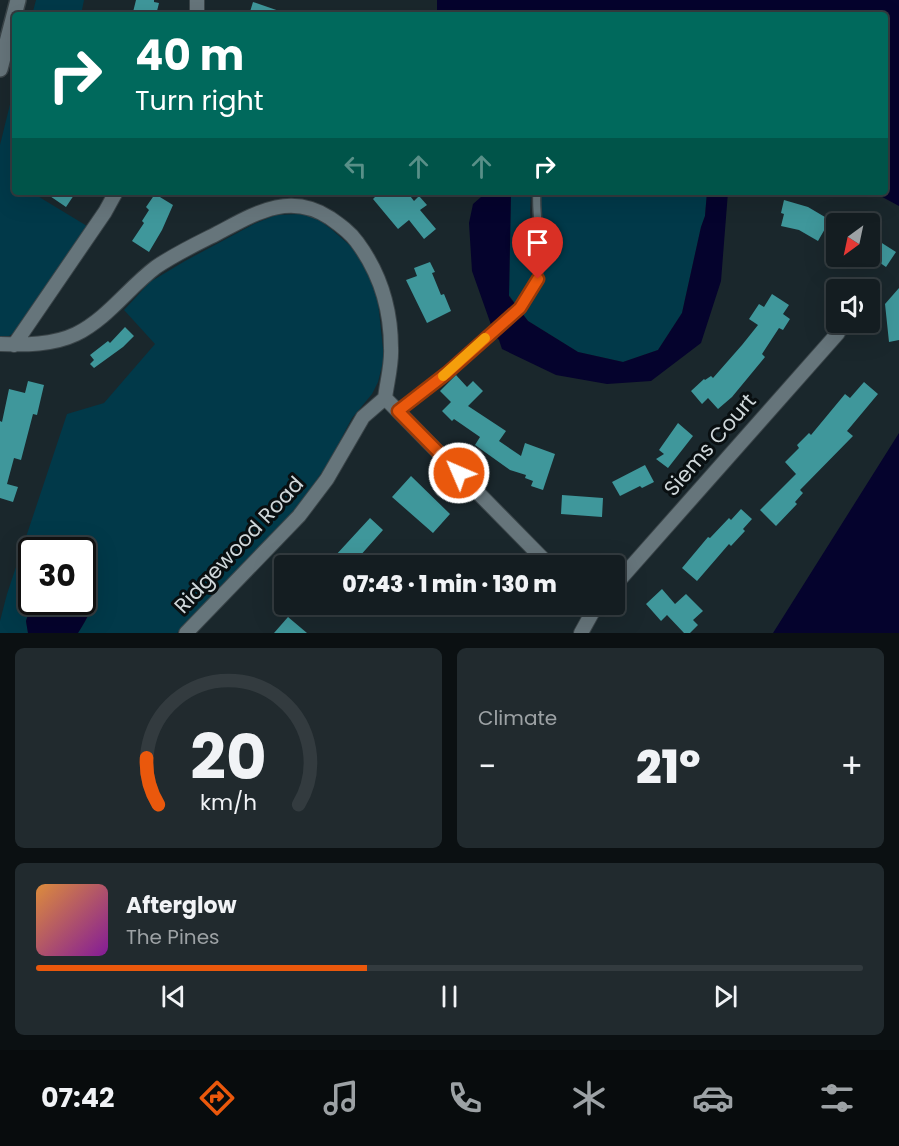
<!DOCTYPE html>
<meta charset="utf-8">
<style>
:root{--surface:#141d21;--page:#212a2e;--text:#f1f3f6;--muted:#9da2a5;--line:#333b3f;--accent:#ea580c}
body{margin:0;font-family:Poppins,sans-serif;background:var(--page);color:var(--text);height:100vh;display:flex;flex-direction:column;font-size:22px;white-space:nowrap}
*{box-sizing:border-box;margin:0}
p{font-size:20px;color:var(--muted)}
.icon{flex:none;width:33px;height:33px;fill:none;stroke:currentColor;stroke-width:2;stroke-linecap:round;stroke-linejoin:round}
.map{position:relative;height:633px;overflow:hidden}
.sheet{display:flex;flex-direction:column;gap:15px;padding:15px;background:#0b1012;flex:1}
.sheet>*{flex:none}
.guide{position:absolute;left:12px;top:12px;width:876px;height:183px;border-radius:6px;box-shadow:0 6px 24px #0002,0 0 0 2px var(--line);background:#00695c;color:#fff;overflow:hidden}
.needle{width:39px;rotate:213deg}
.buttons{position:absolute;left:826px;top:213px;display:grid;gap:12px}
.buttons a{display:grid;place-items:center;width:54px;height:54px;border-radius:6px;background:var(--surface);box-shadow:0 6px 24px #0002,0 0 0 2px var(--line);font-size:30px}
.speed{position:absolute;left:18px;top:537px;display:flex;gap:12px;font-size:30px;font-weight:700;text-align:center}
.speed>*{display:grid;place-content:center;width:78px;height:78px;border-radius:50%;background:var(--surface);box-shadow:0 6px 24px #0002,0 0 0 2px var(--line);line-height:1}
.speed .limit{border:3px solid #111;border-radius:9px;background:#fff;color:#111}
.pin{position:absolute;display:grid;place-items:center;width:51px;height:51px;color:#fff;margin:-62px -26px;border-radius:50% 50% 50% 0;rotate:-45deg;box-shadow:0 0 6px #0007}
.pin .icon{rotate:45deg}
.me{position:absolute;width:66px;margin:-33px;rotate:315deg;stroke-linejoin:round;filter:drop-shadow(0 0 4px #0008)}
.turn{display:flex;align-items:center;gap:21px;height:126px;padding:0 24px;font-size:27px}
.turn .icon{width:78px;height:78px;stroke-width:2.5}
.turn b{display:block;font-size:42px;line-height:51px}
.lanes{display:flex;align-items:center;height:57px;padding:0 24px;background:#0003;justify-content:center;gap:30px;direction:ltr}
.lanes .off{opacity:.35}
.big{font-size:45px;font-weight:800;line-height:1.1}
.sheet .card{flex:1;display:flex;flex-direction:column;justify-content:center;gap:9px;min-width:0;padding:0 21px;border-radius:9px;background:var(--page)}
.sheet .dial{align-items:center;gap:0}
.dial svg{height:156px;overflow:visible;fill:none;stroke:var(--line);stroke-width:7;stroke-linecap:round;text-anchor:middle}
.dial text{fill:var(--text);stroke:none}
.song{display:flex;align-items:center;gap:18px}
.cover{width:72px;height:72px;border-radius:9px;background:linear-gradient(135deg,hsl(30 70% 55%),hsl(290 70% 35%))}
.played{height:6px;border-radius:3px;background:linear-gradient(90deg,var(--accent) 40%,var(--line) 40%)}
.keys{display:flex;justify-content:space-around;direction:ltr}
.heat{display:flex;justify-content:space-between;align-items:center;font-size:33px;direction:ltr}
.sheet .tiles{flex:1;display:grid;gap:15px;grid-template-columns:1fr 1fr}
.card:last-child{grid-column:span 2}
.trip{position:absolute;left:274px;top:555px;width:351px;height:60px;border-radius:6px;background:var(--surface);box-shadow:0 6px 24px #0002,0 0 0 2px var(--line);font-weight:800;line-height:60px;text-align:center}
.dock{display:flex;height:96px;justify-content:space-around;align-items:center;background:#080c0d;color:var(--muted)}
.dock .icon{width:42px;height:42px}
.dock .current{color:var(--accent)}
.dock b{font-size:27px;color:var(--text)}
.map>svg:first-child{display:block}
.green{fill:#013949}
.water{fill:#05032d}
.building{fill:#3f979b}
.lines{fill:none;stroke-linecap:round;stroke-linejoin:round}
.service-casing{stroke:#3a4448;stroke-width:10}
.minor-casing{stroke:#3a4448;stroke-width:16}
.tertiary-casing{stroke:#3a4448;stroke-width:18}
.service{stroke:#66757b;stroke-width:7}
.minor{stroke:#66757b;stroke-width:14}
.tertiary{stroke:#66757b;stroke-width:15}
.route-casing{stroke:#983908;stroke-width:15}
.route{stroke:#ea580c;stroke-width:10}
.slow{stroke:#f59e0b;stroke-width:10}
.labels{text-anchor:middle;stroke-width:6;stroke-linejoin:round;paint-order:stroke}
.street-label{font-size:21px;fill:#cfd7da;stroke:#090f11}
</style>
<div class="map">
<svg width="899" height="633" viewBox="0 0 899 633">
<rect width="100%" height="100%" fill="#1a272c"/>
<path class="green" d="M 36,0 L 84,0 L 81,15 L 32,15 Z
M 15,84 L 15,192 L 31,192 L 87,226 L 15,332 L 9,336 L 0,336 L 0,145 Z
M 511,192 L 531,192 L 530,213 L 535,264 L 533,272 L 517,306 L 509,295 Z
M 540,192 L 707,192 L 705,216 L 701,227 L 682,313 L 658,350 L 623,362 L 578,352 L 528,321 L 521,312 C 555,273 537,238 540,192 Z
M 301,214 L 315,217 L 331,229 L 353,248 L 369,271 L 377,293 L 384,358 L 378,382 L 372,394 L 352,418 L 330,460 L 304,499 L 287,519 L 177,633 L 78,633 C 90,614 112,576 83,564 L 82,550 L 32,550 L 32,602 L 26,621 L 28,633 L 0,633 L 0,621 L 7,594 L 67,414 L 104,403 L 155,344 L 124,310 L 150,282 L 185,261 L 254,224 L 276,215 Z"/>
<path class="water" d="M 437,0 L 899,0 L 899,206 L 873,192 L 885,192 L 885,15 L 437,15 Z
M 481,192 L 511,192 L 509,296 L 528,321 L 578,352 L 623,362 L 658,350 L 682,313 L 701,227 L 705,216 L 707,192 L 728,192 L 721,281 L 701,343 L 651,381 L 607,384 L 556,375 L 502,349 L 499,340 L 495,336 L 472,271 L 469,223 L 473,204 L 481,197 Z
M 899,433 L 899,633 L 773,633 Z
M 83,564 C 112,576 90,614 78,633 L 28,633 L 26,621 L 32,602 L 82,602 Z"/>
<path class="building" d="M 136,0 L 154,0 L 154,2 L 159,3 L 156,15 L 133,12 Z
M 253,2 L 285,13 L 284,15 L 249,15 Z
M 44,192 L 76,192 L 66,207 Z
M 371,192 L 407,192 L 414,201 L 419,196 L 427,205 L 420,210 L 436,229 L 424,239 L 409,220 L 398,229 L 373,199 L 375,197 Z
M 155,194 L 173,205 L 162,230 L 149,252 L 132,241 L 144,223 L 142,221 L 149,210 L 146,207 Z
M 784,200 L 808,207 L 830,220 L 818,241 L 799,230 L 781,226 L 784,214 L 781,213 Z
M 874,238 L 896,252 L 886,267 L 870,256 L 870,243 Z
M 430,262 L 435,272 L 432,273 L 441,295 L 444,294 L 451,311 L 427,323 L 406,280 L 417,276 L 414,268 Z
M 899,288 L 899,340 L 889,342 L 885,304 Z
M 772,294 L 789,305 L 783,314 L 790,319 L 783,330 L 779,328 L 762,354 L 765,357 L 732,397 L 718,409 L 708,398 L 702,404 L 691,391 L 704,379 L 705,380 L 711,376 L 713,378 L 742,345 L 758,325 L 749,319 L 759,304 L 764,307 Z
M 125,327 L 134,336 L 123,347 L 94,368 L 90,364 L 94,360 L 90,355 L 108,341 L 110,343 Z
M 456,375 L 467,387 L 473,381 L 483,391 L 468,406 L 506,431 L 499,441 L 521,456 L 525,443 L 555,454 L 543,490 L 531,486 L 533,481 L 525,478 L 526,475 L 510,470 L 475,445 L 480,437 L 454,419 L 452,421 L 442,411 L 451,402 L 440,391 Z
M 28,381 L 44,385 L 37,415 L 33,414 L 21,460 L 14,458 L 7,484 L 18,487 L 13,502 L 0,498 L 0,421 L 2,422 L 9,389 L 25,393 Z
M 864,382 L 878,394 L 847,431 L 853,436 L 800,490 L 803,493 L 795,502 L 797,504 L 776,526 L 760,510 L 796,474 L 785,462 L 799,448 L 797,445 L 809,433 L 811,435 L 845,394 L 850,398 Z
M 678,423 L 693,436 L 668,468 L 656,459 L 664,454 L 659,450 Z
M 645,465 L 654,482 L 642,488 L 640,486 L 620,496 L 612,482 Z
M 411,476 L 450,514 L 433,533 L 392,497 Z
M 562,495 L 603,498 L 602,517 L 561,514 Z
M 741,509 L 752,519 L 743,529 L 745,531 L 731,546 L 729,544 L 697,581 L 682,568 L 708,537 L 710,538 L 729,518 L 731,520 Z
M 370,518 L 383,530 L 351,566 L 345,566 L 335,556 Z
M 662,589 L 675,604 L 686,594 L 703,611 L 693,620 L 698,625 L 690,633 L 684,633 L 667,615 L 661,621 L 646,604 Z
M 288,617 L 307,633 L 274,633 Z"/>
<g class="lines">
<defs>
<path id="service" d="M 398,411 C 430,386 460,361 490,334 C 508,318 528,304 537,279 C 547,252 534,220 537,192"/>
<path id="minor" d="M 197,0 L 197,15
M 0,344 C 25,345 53,345 76,334 C 108,318 128,288 156,267 C 175,254 196,244 216,234 C 254,214 289,191 330,218 C 340,225 350,232 357,242 C 380,273 391,309 391,348 C 392,364 387,382 385,398 L 550,566
M 14,345 L 105,212 L 116,192
M 615,585 L 838,333
M 186,633 L 299,516 L 327,479 L 363,417 L 385,398
M 581,633 L 597,604"/>
<path id="tertiary" d="M 0,69 L 18,0"/>
</defs>
<use href="#service" class="service-casing"/>
<use href="#minor" class="minor-casing"/>
<use href="#tertiary" class="tertiary-casing"/>
<use href="#service" class="service"/>
<use href="#minor" class="minor"/>
<use href="#tertiary" class="tertiary"/>
</g>
<g class="lines">
<defs>
<path id="route" d="M 459,473 L 398,411 L 447,373 L 520,308 L 538,279"/>
</defs>
<use href="#route" class="route-casing"/>
<use href="#route" class="route"/>
<path class="slow" d="M 443,376 L 485,338"/>
</g>
<g class="labels">
<g class="street-label">
<text transform="translate(710 445) rotate(-49)" y="7">Siems Court</text>
<text transform="translate(239 545) rotate(-47)" y="7">Ridgewood Road</text>
</g>
</g>
</svg>
<div class="buttons">
<a><svg class="needle" viewBox="-14 -14 28 28"><path d="M0-13l5 13h-10z" fill="#e53935"/><path d="M0 13l5-13h-10z" fill="#9da2a5"/></svg></a>
<a><svg class="icon" aria-label="sound" viewBox="0 0 24 24"><path d="M4 9h4l5-4v14l-5-4H4zM17 9q2 3 0 6"/></svg></a>
</div>
<div class="speed"><div class="limit">30</div></div>
<div class="pin" style="left:538px;top:279px;background:#d93025"><svg class="icon" aria-label="arrive" viewBox="0 0 24 24"><path d="M6 21V4h12l-3 4 3 4H6"/></svg></div>
<svg class="me" style="left:459px;top:473px" viewBox="-20 -20 40 40"><circle r="17" fill="#ea580c" stroke="#fff" stroke-width="3"/><path d="M0-11L8 9 0 5-8 9z" fill="#fff"/></svg>
<div class="trip">07:43 · 1 min · 130 m</div>
<div class="guide">
<div class="turn"><svg class="icon" aria-label="right" viewBox="0 0 24 24"><path d="M7 20v-9h11M14 6l5 5-5 5"/></svg><div><b>40 m</b>Turn right</div></div>
<div class="lanes"><svg class="icon off" aria-label="left" viewBox="0 0 24 24"><path d="M17 20v-9H6M10 6l-5 5 5 5"/></svg><svg class="icon off" aria-label="ahead" viewBox="0 0 24 24"><path d="M12 20V5M6 11l6-6 6 6"/></svg><svg class="icon off" aria-label="ahead" viewBox="0 0 24 24"><path d="M12 20V5M6 11l6-6 6 6"/></svg><svg class="icon" aria-label="right" viewBox="0 0 24 24"><path d="M7 20v-9h11M14 6l5 5-5 5"/></svg></div>
</div>
</div>
<section class="sheet">
<div class="tiles">
<div class="card dial"><svg viewBox="0 0 100 80">
<path d="M14 69A42 42 0 1 1 86 69"/>
<path d="M14 69A42 42 0 0 1 8 45" stroke="#ea580c"/>
<text x="50" y="56" font-size="32" font-weight="700">20</text>
<text x="50" y="72" font-size="11">km/h</text>
</svg></div>
<div class="card"><p>Climate</p>
<div class="heat"><a>−</a><b class="big">21°</b><a>+</a></div>
</div>
<div class="card">
<div class="song"><i class="cover"></i><div><b>Afterglow</b><p>The Pines</p></div></div>
<div class="played"></div>
<div class="keys"><svg class="icon" aria-label="previous" viewBox="0 0 24 24"><path d="M18 5L8 12l10 7zM5 5v14"/></svg><svg class="icon" aria-label="pause" viewBox="0 0 24 24"><path d="M8 5v14M16 5v14"/></svg><svg class="icon" aria-label="next" viewBox="0 0 24 24"><path d="M6 5l10 7-10 7zM19 5v14"/></svg></div>
</div>
</div>
</section>
<nav class="dock">
<b>07:42</b>
<svg class="icon current" aria-label="directions" viewBox="0 0 24 24"><path d="M12 3l9 9-9 9-9-9zM9 14v-3h6M13 9l2 2-2 2"/></svg>
<svg class="icon" aria-label="music" viewBox="0 0 24 24"><path d="M9 18V5l10-2v13"/><circle cx="6" cy="18" r="3"/><circle cx="16" cy="16" r="3"/></svg>
<svg class="icon" aria-label="phone" viewBox="0 0 24 24"><path d="M5 4h4l2 5-3 2q2 4 5 5l2-3 5 2v4C11 20 4 13 5 4z"/></svg>
<svg class="icon" aria-label="climate" viewBox="0 0 24 24"><path d="M12 3v18M4 7l16 10M4 17L20 7"/></svg>
<svg class="icon" aria-label="car" viewBox="0 0 24 24"><path d="M5 17H2v-5l4-1 3-4h7l3 4 3 1v5h-3M9 17h6M6 11h13"/><circle cx="7" cy="17" r="2"/><circle cx="17" cy="17" r="2"/></svg>
<svg class="icon" aria-label="filters" viewBox="0 0 24 24"><path d="M4 7h16M4 17h16"/><circle cx="9" cy="7" r="2"/><circle cx="15" cy="17" r="2"/></svg>
</nav>
